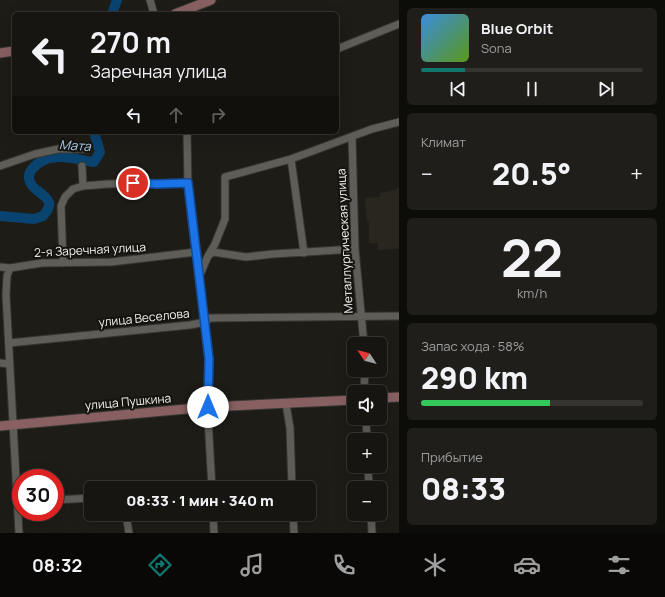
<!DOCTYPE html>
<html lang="ru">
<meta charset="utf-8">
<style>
:root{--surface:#161511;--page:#1f1e1a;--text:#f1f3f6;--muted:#9e9f9f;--line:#353431;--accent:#0f766e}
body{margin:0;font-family:Manrope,sans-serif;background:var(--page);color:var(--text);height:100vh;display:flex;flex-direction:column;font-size:15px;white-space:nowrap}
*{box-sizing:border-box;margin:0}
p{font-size:13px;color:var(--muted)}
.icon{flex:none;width:22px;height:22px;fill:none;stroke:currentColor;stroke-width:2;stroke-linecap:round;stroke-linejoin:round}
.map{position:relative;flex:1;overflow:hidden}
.drawer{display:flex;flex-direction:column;gap:8px;padding:8px;background:#0c0c09;width:266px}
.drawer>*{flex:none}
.hud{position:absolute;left:12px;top:12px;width:327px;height:122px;border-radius:6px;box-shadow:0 4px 16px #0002,0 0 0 1px var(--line);background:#161511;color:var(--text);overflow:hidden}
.needle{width:26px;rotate:306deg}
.controls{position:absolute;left:347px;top:337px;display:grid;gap:8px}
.controls a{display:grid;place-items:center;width:40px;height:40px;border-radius:6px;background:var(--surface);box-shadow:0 4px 16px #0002,0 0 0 1px var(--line);font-size:20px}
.speed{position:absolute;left:12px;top:469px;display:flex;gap:8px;font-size:20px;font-weight:700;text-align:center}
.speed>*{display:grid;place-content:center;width:52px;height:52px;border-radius:50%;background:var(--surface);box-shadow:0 4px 16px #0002,0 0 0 1px var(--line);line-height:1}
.speed .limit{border:6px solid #d22;background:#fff;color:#111}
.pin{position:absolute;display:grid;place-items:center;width:34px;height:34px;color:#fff;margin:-17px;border:2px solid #fff;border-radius:50%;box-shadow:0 1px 4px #0007}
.me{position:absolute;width:44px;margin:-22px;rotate:0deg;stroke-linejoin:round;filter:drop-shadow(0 0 3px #0008)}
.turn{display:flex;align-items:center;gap:14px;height:84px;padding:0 12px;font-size:18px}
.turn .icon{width:52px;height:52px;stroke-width:2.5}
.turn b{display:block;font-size:28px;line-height:34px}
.lanes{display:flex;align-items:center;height:38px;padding:0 12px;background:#0003;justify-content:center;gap:20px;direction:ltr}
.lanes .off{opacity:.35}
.big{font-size:30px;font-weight:800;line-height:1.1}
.drawer .widget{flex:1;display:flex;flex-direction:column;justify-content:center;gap:6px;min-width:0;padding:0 14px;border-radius:6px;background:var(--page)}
.drawer .dial{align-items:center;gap:0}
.dial b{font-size:52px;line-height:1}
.song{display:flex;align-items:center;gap:12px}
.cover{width:48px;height:48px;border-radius:6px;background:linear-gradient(135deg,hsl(210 70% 55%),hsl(90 70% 35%))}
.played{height:4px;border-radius:2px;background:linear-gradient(90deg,var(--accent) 20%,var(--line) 20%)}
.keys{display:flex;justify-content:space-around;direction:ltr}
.heat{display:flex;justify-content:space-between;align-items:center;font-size:22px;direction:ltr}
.charge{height:6px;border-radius:3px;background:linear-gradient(90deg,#34c759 58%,var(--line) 0)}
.trip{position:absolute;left:84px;top:481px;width:232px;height:40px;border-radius:6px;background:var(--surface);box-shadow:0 4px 16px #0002,0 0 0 1px var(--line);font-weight:800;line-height:40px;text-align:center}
.menu{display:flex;height:64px;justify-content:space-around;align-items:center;background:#090807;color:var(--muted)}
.menu .icon{width:28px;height:28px}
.menu .active{color:var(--accent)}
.menu b{font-size:18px;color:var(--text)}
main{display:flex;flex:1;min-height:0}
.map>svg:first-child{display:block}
.built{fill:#29271d}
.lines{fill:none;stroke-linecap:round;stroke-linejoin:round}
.river{stroke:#094370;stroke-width:10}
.street-casing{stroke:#363633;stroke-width:9}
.secondary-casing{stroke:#363633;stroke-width:11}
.street{stroke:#5e5d57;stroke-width:7}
.secondary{stroke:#886061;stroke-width:9}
.route-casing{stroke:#114b97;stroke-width:10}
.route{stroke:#1a73e8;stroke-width:7}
.labels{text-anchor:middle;stroke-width:4;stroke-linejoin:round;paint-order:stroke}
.street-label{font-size:12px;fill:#f3f3ef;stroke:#14130e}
.water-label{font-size:13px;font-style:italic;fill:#afd1f3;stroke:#14130e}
</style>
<main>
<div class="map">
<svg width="399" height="533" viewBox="0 0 399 533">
<rect width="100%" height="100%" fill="#1d1c17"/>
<path class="built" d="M 399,187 L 399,249 L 378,250 L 378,243 L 369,243 L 369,222 L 367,222 L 365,198 L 380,197 L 379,193 L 396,190 Z"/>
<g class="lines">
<path class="river" d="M 112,14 L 117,0
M 0,216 L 34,219 L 43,216 C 46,212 50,208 49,203 C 46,193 33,191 30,182 C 28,177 29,172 33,168 C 49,150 73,159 94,162 L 100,152 L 94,132"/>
<defs>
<path id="street" d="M 150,0 L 154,14
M 337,49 L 399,24
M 187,132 L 188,188 L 209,359 L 207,401 L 212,488
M 352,137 L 355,249 L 364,344
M 291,159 L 304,253
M 0,166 L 35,154 L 58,149 L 88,149
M 82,166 L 83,186
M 208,256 L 213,252 L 246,257 L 273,254 L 355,249
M 63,263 L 61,206 L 65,197 L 73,189 L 83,186 L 108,184 L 188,183
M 0,267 L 10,268
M 199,277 L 208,256 L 215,244 L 225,219 L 225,177 L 291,159 L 372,129 L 399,122
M 9,343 L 190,325 L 205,322 L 210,318 L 399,316
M 0,363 L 10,364
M 364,392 L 365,370
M 286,404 L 290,428 L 292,488
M 366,418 L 367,440
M 368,466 L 369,488
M 55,500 L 91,498
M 126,514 L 129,533
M 213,514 L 214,533
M 293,514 L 294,533
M 371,514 L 372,533
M 19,533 L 6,295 L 7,276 L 10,268 L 42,263 L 111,262 L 196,252"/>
<path id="secondary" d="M 175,14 L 211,0
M 0,53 L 14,51
M 380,398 L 399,397
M 0,426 L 208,407 L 354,400"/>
</defs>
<use href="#street" class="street-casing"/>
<use href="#secondary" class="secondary-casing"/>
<use href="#street" class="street"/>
<use href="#secondary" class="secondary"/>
</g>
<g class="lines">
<defs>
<path id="route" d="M 133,183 L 157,184 L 188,183 L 209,359 L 208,407"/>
</defs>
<use href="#route" class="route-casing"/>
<use href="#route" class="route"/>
</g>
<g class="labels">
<g class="street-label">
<text transform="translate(345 241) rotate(-93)" y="4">Металлургическая улица</text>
<text transform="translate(90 250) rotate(-3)" y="4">2-я Заречная улица</text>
<text transform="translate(144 318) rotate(-6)" y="4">улица Веселова</text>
<text transform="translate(128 402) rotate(-5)" y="4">улица Пушкина</text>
</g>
<g class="water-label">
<text transform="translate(75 145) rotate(4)" y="5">Мата</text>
</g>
</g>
</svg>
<div class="controls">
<a><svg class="needle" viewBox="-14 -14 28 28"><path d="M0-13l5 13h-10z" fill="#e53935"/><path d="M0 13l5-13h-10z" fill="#9e9f9f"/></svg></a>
<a><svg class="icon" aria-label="sound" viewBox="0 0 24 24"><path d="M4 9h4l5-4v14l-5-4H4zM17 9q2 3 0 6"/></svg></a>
<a>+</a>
<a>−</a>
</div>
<div class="speed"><div class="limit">30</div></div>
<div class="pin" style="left:133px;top:183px;background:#d93025"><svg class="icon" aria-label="arrive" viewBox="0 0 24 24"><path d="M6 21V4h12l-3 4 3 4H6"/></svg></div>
<svg class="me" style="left:208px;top:407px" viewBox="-20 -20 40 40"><circle r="19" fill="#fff"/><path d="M0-13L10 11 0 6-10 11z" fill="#1a73e8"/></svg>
<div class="trip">08:33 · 1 мин · 340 m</div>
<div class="hud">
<div class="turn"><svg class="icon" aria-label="left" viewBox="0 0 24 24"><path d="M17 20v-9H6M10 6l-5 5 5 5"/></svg><div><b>270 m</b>Заречная улица</div></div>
<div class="lanes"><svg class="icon" aria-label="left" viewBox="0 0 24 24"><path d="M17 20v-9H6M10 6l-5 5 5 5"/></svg><svg class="icon off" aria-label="ahead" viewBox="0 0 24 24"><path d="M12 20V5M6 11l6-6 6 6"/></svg><svg class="icon off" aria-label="right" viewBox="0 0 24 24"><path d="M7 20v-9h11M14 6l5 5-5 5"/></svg></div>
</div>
</div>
<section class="drawer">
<div class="widget">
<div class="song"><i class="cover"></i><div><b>Blue Orbit</b><p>Sona</p></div></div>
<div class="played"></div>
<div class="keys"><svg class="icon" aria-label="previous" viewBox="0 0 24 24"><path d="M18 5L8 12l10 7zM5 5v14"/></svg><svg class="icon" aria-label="pause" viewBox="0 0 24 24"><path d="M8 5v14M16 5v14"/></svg><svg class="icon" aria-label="next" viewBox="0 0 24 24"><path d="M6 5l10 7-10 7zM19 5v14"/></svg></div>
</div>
<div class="widget"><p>Климат</p>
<div class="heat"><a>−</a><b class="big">20.5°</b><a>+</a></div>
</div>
<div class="widget dial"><b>22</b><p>km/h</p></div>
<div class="widget"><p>Запас хода · 58%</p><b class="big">290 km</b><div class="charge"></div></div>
<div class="widget"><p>Прибытие</p><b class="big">08:33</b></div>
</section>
</main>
<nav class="menu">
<b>08:32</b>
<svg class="icon active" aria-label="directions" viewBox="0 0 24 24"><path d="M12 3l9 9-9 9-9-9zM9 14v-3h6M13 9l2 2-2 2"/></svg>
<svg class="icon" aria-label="music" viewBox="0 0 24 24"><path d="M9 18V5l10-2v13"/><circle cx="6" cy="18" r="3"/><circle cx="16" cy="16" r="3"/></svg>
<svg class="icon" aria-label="phone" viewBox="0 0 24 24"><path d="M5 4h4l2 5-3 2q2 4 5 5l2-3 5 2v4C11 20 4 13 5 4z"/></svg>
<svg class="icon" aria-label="climate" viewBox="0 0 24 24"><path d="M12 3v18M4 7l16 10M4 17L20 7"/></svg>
<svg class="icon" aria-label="car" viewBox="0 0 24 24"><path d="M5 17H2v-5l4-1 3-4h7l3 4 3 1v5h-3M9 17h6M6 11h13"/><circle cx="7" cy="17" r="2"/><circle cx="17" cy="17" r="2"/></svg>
<svg class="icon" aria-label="filters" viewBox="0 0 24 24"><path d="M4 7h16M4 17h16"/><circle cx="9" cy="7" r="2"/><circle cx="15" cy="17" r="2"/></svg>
</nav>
